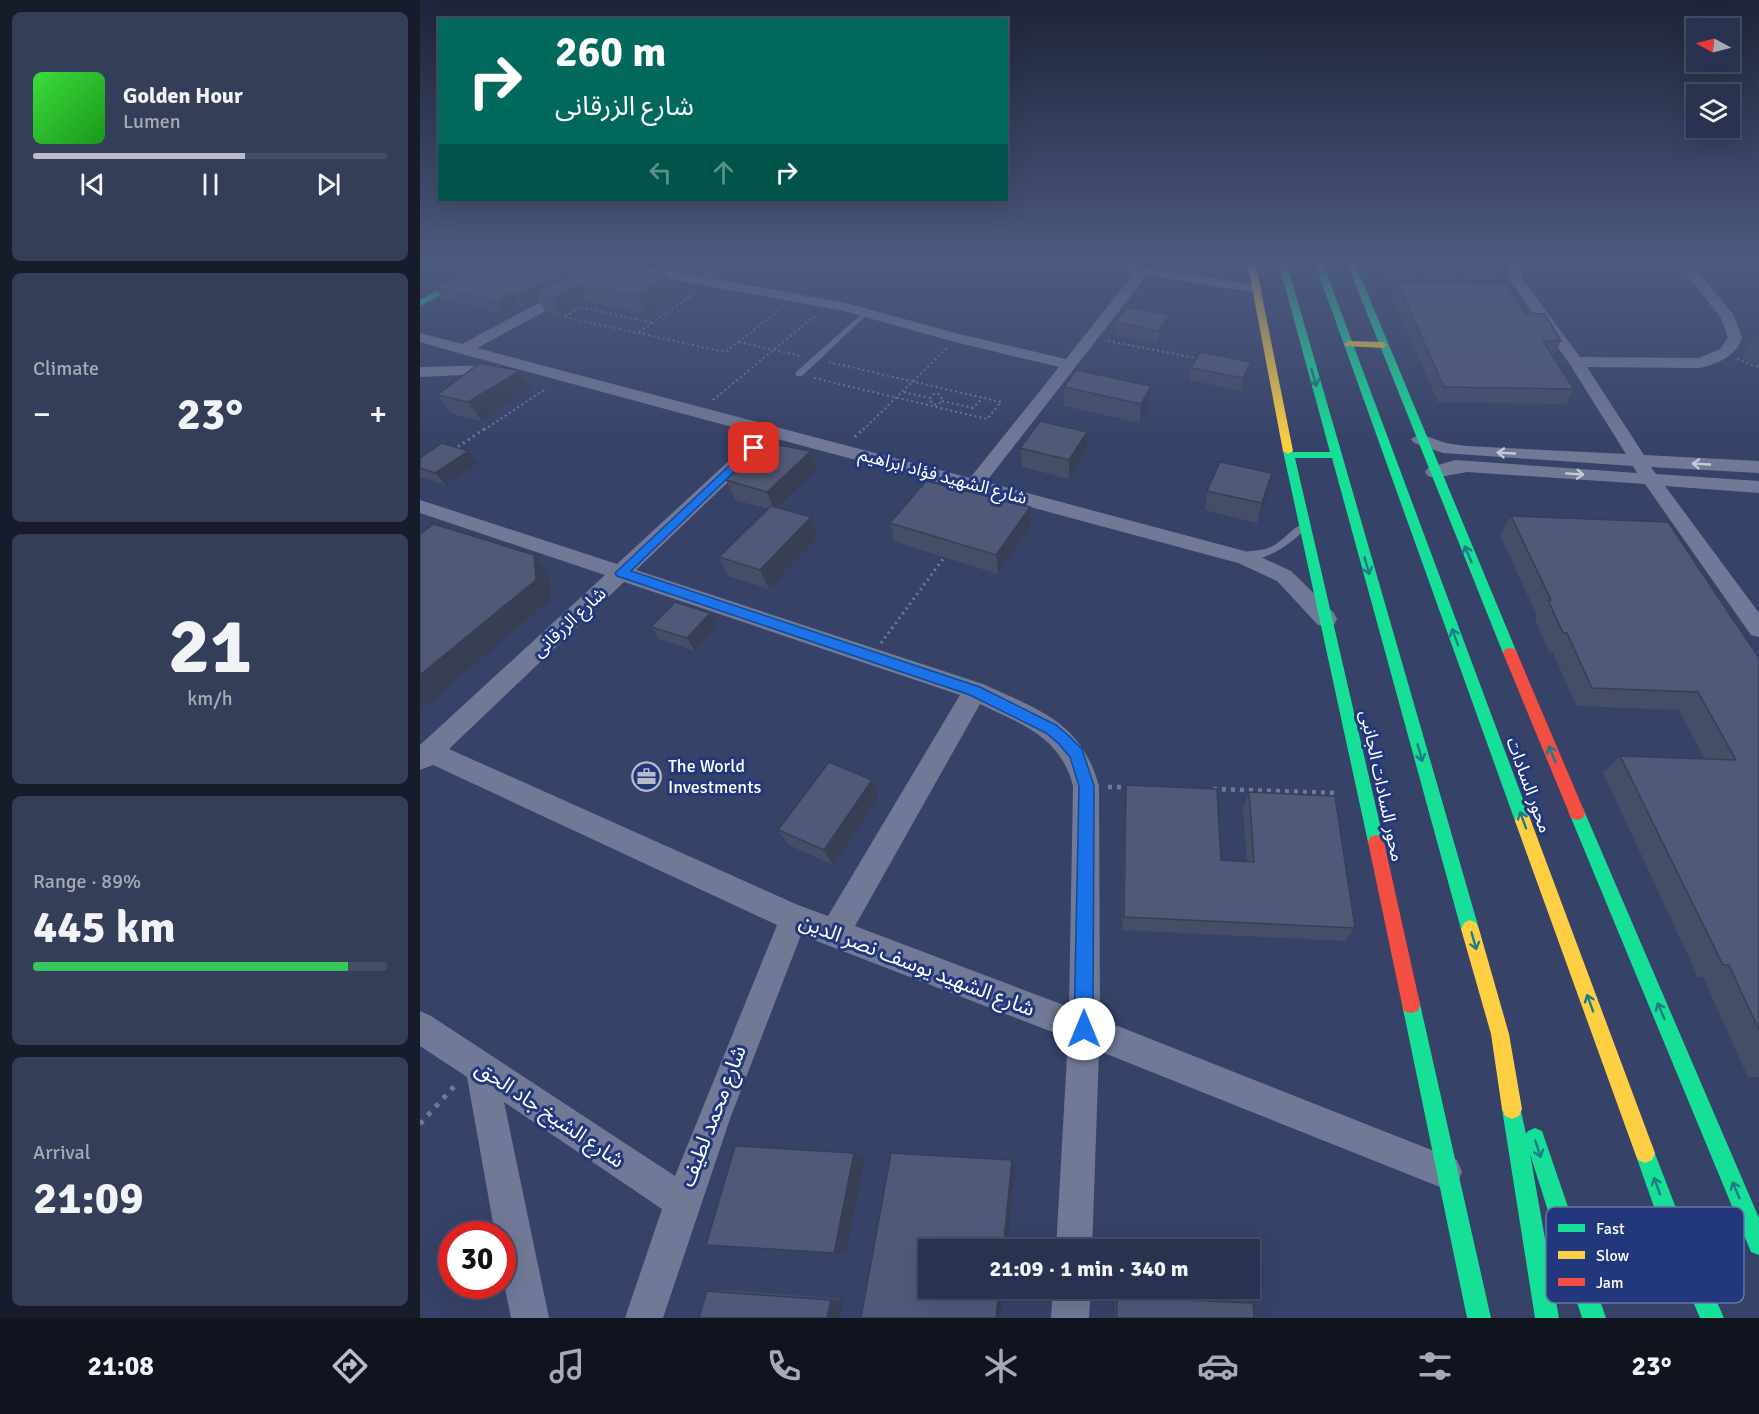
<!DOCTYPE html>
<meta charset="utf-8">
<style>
:root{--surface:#29324e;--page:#353e58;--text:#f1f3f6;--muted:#a5aab6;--line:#454d66;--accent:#b9bdca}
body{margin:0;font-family:Signika,"Noto Sans Arabic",sans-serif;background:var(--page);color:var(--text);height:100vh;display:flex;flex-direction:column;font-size:22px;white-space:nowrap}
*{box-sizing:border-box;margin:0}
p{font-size:20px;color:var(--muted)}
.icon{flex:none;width:33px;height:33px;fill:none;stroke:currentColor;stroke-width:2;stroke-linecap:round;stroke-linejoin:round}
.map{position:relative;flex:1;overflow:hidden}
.panel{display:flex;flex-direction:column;gap:12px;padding:12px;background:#171c2b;width:420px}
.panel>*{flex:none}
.guide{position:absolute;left:18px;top:18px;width:570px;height:183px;border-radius:0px;box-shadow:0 6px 24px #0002,0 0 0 2px var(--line);background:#00695c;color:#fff;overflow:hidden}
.needle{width:39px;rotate:277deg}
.fabs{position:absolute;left:1266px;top:18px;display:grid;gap:12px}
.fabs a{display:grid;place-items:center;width:54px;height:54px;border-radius:0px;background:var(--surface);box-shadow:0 6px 24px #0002,0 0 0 2px var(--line);font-size:30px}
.speed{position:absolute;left:18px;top:1221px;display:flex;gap:12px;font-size:30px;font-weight:700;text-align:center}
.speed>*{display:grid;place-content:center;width:78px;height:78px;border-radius:50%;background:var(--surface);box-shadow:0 6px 24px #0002,0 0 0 2px var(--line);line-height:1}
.speed .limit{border:9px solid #d22;background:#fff;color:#111}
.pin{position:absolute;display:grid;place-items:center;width:51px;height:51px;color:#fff;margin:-26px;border-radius:12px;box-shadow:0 3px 9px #0006}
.me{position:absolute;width:66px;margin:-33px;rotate:0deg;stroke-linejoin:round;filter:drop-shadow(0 0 4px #0008)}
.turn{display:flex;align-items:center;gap:21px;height:126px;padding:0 18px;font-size:27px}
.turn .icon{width:78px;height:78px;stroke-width:2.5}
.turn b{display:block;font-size:42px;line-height:51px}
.lanes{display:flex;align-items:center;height:57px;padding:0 18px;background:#0003;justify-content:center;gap:30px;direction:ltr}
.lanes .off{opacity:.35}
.big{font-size:45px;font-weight:800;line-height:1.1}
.panel .card{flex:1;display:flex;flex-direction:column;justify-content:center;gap:9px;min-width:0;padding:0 21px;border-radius:9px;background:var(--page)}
.panel .dial{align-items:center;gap:0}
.dial b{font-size:78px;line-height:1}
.song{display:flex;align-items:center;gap:18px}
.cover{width:72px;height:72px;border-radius:9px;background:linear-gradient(135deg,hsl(120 70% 55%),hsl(120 70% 35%))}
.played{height:6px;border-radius:3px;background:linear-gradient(90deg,var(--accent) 60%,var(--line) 60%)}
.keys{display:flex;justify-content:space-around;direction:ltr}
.heat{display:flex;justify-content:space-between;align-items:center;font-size:33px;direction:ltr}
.charge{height:9px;border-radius:4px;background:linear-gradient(90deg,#34c759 89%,var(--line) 0)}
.trip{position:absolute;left:498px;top:1239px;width:342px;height:60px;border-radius:0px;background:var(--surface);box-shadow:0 6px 24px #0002,0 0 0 2px var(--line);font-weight:800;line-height:60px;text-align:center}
.tabs{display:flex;height:96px;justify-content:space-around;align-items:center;background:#10141f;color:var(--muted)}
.tabs .icon{width:42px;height:42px}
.tabs .on{color:var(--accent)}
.tabs b{font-size:27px;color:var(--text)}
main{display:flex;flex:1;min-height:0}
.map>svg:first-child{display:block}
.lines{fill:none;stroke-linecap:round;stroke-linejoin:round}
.path-far3{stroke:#717997;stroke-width:2;stroke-dasharray:2 3;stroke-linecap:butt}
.path-far2{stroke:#717997;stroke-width:3;stroke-dasharray:2 4;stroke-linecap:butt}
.path-far1{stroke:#717997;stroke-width:4.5;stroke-dasharray:4 5;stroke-linecap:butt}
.path{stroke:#717997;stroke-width:5;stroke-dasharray:4.5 7;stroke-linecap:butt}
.lane{fill:#717997;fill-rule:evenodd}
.street{fill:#717997;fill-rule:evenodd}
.fast{fill:#16e098;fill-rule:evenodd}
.slow{fill:#ffcf43;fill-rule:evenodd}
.jam{fill:#f24e42;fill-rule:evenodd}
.wall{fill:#454d67}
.shaded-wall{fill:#383f54}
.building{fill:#505a78;stroke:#383f54;stroke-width:1.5}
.oneway{stroke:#1e7b87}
.oneway2{stroke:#c6c9d5}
.route{fill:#1a73e8;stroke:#114b97;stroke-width:1.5}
.labels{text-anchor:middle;stroke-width:6;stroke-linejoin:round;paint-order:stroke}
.street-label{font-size:18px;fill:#fff;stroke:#23387c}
.poi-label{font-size:18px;fill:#fff;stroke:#23387c;text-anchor:start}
.near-street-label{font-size:21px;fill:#fff;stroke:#23387c}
.key{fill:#23387c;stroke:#6574a3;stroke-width:1.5}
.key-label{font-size:16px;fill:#fff}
</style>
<main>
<section class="panel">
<div class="card">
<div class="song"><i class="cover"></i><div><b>Golden Hour</b><p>Lumen</p></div></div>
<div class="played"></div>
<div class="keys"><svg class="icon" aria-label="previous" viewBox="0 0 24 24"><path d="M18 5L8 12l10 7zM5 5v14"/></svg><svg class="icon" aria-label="pause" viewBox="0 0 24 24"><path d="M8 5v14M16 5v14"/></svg><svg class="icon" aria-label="next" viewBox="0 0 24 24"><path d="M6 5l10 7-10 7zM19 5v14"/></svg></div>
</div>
<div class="card"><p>Climate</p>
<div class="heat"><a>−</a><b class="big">23°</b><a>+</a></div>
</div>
<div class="card dial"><b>21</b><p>km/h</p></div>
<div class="card"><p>Range · 89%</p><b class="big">445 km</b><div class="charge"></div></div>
<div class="card"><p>Arrival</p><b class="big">21:09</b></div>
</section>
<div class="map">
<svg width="1339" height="1318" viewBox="0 0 1339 1318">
<rect width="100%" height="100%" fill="#374268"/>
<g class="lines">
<path class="path-far3" d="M 954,275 L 1079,278
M 156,306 L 233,323
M 145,317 L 305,352 L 361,309
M 145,317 L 161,307
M 219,332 L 274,294
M 688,341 L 780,359
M 319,342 L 381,356
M 1317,359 L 1339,367
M 394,378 L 567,419 L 581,402 L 409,362
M 484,392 L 509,398
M510.5 399a5.5 5.5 0 1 1 11 0a5.5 5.5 0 1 1-11 0Z
M 293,400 L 396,315
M 522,401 L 553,408
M 552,409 L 563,398
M 64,430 L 127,388
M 443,430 L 527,348"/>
<path class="path-far2" d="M 435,437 L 444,428
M 33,450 L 66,428
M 461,643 L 526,555"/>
<path class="path-far1" d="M 688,787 L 710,787
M 793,789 L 917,793"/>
<path class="path" d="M 0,1124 L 38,1082"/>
<path class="lane" d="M 305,261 L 312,261 L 279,283 L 275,283 L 275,281 Z
M 445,311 L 450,312 L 382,376 L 376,376 L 376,372 Z
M 882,524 L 887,527 L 885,529 C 873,543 836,570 818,555 C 826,549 841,552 851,547 C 863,541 871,529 882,524 Z"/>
<path class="street" d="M 196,261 L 426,303 L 539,334 L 646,359 L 714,273 L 663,265 L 657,261 L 687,261 L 841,286 L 843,289 L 836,293 L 727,275 L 566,482 L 832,553 L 871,571 L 914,613 L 917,619 L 914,625 L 906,627 L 898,625 L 857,581 L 818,563 L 354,438 L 216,570 L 563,684 C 619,710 661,721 679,786 L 680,1019 L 1037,1160 L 1042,1172 L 1037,1184 L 1025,1189 L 679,1051 L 672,1250 L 636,1250 L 648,1038 L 381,935 L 311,1116 L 243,1318 L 205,1318 L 242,1209 L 84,1102 L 129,1318 L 91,1318 L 82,1274 L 82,1234 L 75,1234 L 47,1077 L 0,1046 L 0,1011 L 11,1016 L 255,1176 L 357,925 L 13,765 L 0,770 L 0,745 L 185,575 L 0,513 L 0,500 L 197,564 L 338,434 L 38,353 L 0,342 L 0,333 L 42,344 L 145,289 L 155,289 L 155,295 L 57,348 L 550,478 L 639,367 L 531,341 L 424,311 L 191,268 L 189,265 ZM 204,582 L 540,695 L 408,916 L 378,905 L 29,749 ZM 560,704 C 601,724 641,737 653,786 L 649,1007 L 435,926 Z
M 1088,261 L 1100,261 L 1102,278 L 1160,357 L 1279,358 L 1300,349 L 1308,338 L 1301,318 L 1256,261 L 1269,261 L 1313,314 L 1322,338 C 1315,357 1299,363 1280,368 L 1167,367 L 1224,455 L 1339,461 L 1339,473 L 1231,467 L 1236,474 L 1339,481 L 1339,493 L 1245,486 L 1339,613 L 1339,637 L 1331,635 L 1225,484 L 1047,472 L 1014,478 L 1008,476 L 1005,472 L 1008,468 L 1035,460 L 1217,473 L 1213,466 L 1023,453 L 994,443 L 991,439 L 1000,434 L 1026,443 L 1046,446 L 1206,454 L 1149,363 L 1088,278 Z
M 79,365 L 87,370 L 84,373 L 0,377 L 0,367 Z
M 633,1288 L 671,1288 L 669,1318 L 631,1318 Z"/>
<path class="fast" d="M 74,261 L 84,261 L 0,306 L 0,300 Z
M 858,261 L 866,261 L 1059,929 L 1056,935 L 1050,938 L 1044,935 L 1041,929 L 912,458 L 875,458 L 964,842 L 962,847 L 956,849 L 950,847 L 948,842 L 863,451 L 868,448 L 873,452 L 910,452 Z
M 894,261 L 902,261 L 1111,821 L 1109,826 L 1103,828 L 1097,826 L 1095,821 Z
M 926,261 L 934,261 L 1097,653 L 1095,657 L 1085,657 L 1083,653 Z
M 1157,806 L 1163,808 L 1165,813 L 1339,1218 L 1339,1255 L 1331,1252 L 1149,813 L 1151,808 Z
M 991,995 L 998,997 L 1000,1004 L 1071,1318 L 1047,1318 L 982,1004 L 984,997 Z
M 1092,1099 L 1099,1102 L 1106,1134 L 1108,1131 L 1115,1128 L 1122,1131 L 1186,1318 L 1162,1318 L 1110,1154 L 1139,1318 L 1115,1318 L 1082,1109 L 1085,1102 Z
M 1225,1143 L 1232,1146 L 1261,1221 L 1304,1318 L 1280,1318 L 1240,1224 L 1215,1153 L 1218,1146 Z"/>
<path class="slow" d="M 827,261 L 835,261 L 873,451 L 868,454 L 863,451 Z
M 928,341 L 963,342 L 967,345 L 963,348 L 925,346 L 924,344 Z
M 1103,814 L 1109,816 L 1111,821 L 1235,1153 L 1232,1160 L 1225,1163 L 1218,1160 L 1215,1153 L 1095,821 L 1097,816 Z
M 1050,920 L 1056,923 L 1059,929 L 1089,1034 L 1102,1109 L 1099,1116 L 1092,1119 L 1085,1116 L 1082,1109 L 1071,1034 L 1041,929 L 1044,923 Z"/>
<path class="jam" d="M 1090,648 L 1095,649 L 1097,653 L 1165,813 L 1163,818 L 1157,820 L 1151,818 L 1149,813 L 1083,653 L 1085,649 Z
M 956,835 L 962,837 L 964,842 L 1000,1004 L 998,1011 L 991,1013 L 984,1011 L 982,1004 L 948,842 L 950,837 Z"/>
</g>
<path class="wall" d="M 165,268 L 255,294 L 225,314 L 167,301 L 142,316 L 126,312 L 119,299 L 105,307 L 99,305 L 84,313 L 23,300 L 15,288 Z
M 977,282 L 1105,313 L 1141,341 L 1133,356 L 1154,389 L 1146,404 L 1018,402 L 972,297 Z
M 695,322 L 749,327 L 738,343 L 695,335 Z
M 1339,330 L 1339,365 L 1323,359 L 1326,348 Z
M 771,368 L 829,374 L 821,391 L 770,380 Z
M 731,386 L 730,405 L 720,423 L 644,406 L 644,387 Z
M 112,389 L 62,421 L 31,414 L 17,395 Z
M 667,432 L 667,451 L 649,479 L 602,467 L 600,448 Z
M 391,451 L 397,470 L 359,508 L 398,537 L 349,589 L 308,576 L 299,557 L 348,509 L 315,500 L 306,480 Z
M 0,458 L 58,464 L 26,485 L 0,477 Z
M 787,491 L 848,492 L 837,523 L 785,510 Z
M 610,507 L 611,527 L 578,574 L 475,542 L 470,523 Z
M 1091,516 L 1339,658 L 1339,1077 L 1328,1077 L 1283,977 L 1278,977 L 1183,773 L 1200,756 L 1285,759 L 1259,710 L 1156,706 L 1133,652 L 1129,652 L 1115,619 L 1117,616 L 1080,535 Z
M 297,626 L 275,651 L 239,639 L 231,627 Z
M 452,780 L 459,797 L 413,865 L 369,845 L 358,830 Z
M 706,785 L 801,860 L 827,861 L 823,808 L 829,792 L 935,928 L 925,941 L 702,930 L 705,802 Z
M 306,1290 L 424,1299 L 420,1318 L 279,1318 L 287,1291 Z
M 695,1296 L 825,1301 L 833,1303 L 834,1318 L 695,1318 Z"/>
<path class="shaded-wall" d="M 150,261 L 162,261 L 165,268 L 116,294 L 119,299 L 105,307 L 98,295 Z
M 248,277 L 255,294 L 225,314 L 217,296 Z
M 158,284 L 167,301 L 142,316 L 133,298 Z
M 92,293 L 99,305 L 84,313 L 77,301 Z
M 750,315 L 749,327 L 738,343 L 739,331 Z
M 831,362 L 829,374 L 821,391 L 823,378 Z
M 100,371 L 112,389 L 62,421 L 48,402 Z
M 731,386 L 730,405 L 720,423 L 721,404 Z
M 667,432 L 667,451 L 649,479 L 649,460 Z
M 48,451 L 58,464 L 26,485 L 15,473 Z
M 391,451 L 397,470 L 355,511 L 347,492 Z
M 852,473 L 848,492 L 837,523 L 842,503 Z
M 610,507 L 611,527 L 578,574 L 576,555 Z
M 391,517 L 398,537 L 349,589 L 340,570 Z
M 114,555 L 129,574 L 131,599 L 0,711 L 0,675 Z
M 290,613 L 297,626 L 275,651 L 267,638 Z
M 452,780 L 459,797 L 413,865 L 404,850 Z
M 434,1153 L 445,1158 L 426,1253 L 414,1253 Z
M 592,1160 L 595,1165 L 587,1250 L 583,1250 Z
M 579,1288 L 583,1288 L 581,1318 L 576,1318 Z
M 424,1299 L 420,1318 L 407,1318 L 411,1300 Z"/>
<path class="building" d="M 69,261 L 150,261 L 158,263 L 98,295 L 92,293 L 77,301 L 15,288 Z
M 176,262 L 248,277 L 217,296 L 158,284 L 133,298 L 116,294 Z
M 977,282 L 1087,285 L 1105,313 L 1125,314 L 1141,341 L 1123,341 L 1154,389 L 1024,387 Z
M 707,307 L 750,315 L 739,331 L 695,322 Z
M 1339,330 L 1339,341 L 1336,340 Z
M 780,352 L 831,362 L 823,378 L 771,368 Z
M 60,363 L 100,371 L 48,402 L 17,395 Z
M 656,370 L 731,386 L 721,404 L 644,387 Z
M 620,421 L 667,432 L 649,460 L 600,448 Z
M 22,443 L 48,451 L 15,473 L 0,468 L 0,458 Z
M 359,445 L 391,451 L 347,492 L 306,480 L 340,449 Z
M 800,462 L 852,473 L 842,503 L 787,491 Z
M 506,481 L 610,507 L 576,555 L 470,523 Z
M 351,506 L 391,517 L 340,570 L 299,557 Z
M 1091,516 L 1248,522 L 1339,658 L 1339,1030 L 1309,965 L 1303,965 L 1200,756 L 1316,760 L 1278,692 L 1172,688 L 1147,633 L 1143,633 L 1128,600 L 1131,600 Z
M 14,524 L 114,555 L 116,580 L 0,675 L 0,534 Z
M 255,602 L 290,613 L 267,638 L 231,627 Z
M 409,762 L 452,780 L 404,850 L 358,830 Z
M 706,785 L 797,789 L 801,860 L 834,862 L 829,792 L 915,796 L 935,928 L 704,917 Z
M 315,1146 L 434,1153 L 414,1253 L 286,1245 Z
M 471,1153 L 592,1160 L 583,1250 L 508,1250 L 508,1288 L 579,1288 L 576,1318 L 441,1318 Z
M 287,1291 L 411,1300 L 407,1318 L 279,1318 Z
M 697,1297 L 833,1303 L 834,1318 L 697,1318 Z"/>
<defs><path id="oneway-shaft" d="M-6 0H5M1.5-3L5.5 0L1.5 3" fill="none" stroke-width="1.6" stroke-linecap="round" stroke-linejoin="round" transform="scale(1.5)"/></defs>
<g class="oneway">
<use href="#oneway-shaft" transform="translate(894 378) rotate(74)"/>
<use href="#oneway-shaft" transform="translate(1048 554) rotate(-113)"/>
<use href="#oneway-shaft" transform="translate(947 566) rotate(74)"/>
<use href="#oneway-shaft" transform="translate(1035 637) rotate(-110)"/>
<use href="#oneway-shaft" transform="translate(1000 753) rotate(74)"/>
<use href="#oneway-shaft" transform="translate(1132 754) rotate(-113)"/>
<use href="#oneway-shaft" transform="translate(1103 820) rotate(-110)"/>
<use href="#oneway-shaft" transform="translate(1054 941) rotate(74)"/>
<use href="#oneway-shaft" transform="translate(1170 1003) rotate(-110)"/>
<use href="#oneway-shaft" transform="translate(1241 1011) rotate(-113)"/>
<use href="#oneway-shaft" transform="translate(1118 1149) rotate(72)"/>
<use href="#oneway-shaft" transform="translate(1237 1186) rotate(-110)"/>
<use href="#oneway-shaft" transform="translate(1316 1190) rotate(-113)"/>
</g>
<g class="oneway2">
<use href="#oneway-shaft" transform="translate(1086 453) rotate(-177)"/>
<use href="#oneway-shaft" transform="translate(1281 464) rotate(-177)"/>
<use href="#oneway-shaft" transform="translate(1155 474) rotate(4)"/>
</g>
<linearGradient id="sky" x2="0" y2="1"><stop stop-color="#1e2439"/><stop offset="0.59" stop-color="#4d5a80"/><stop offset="1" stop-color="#4d5a80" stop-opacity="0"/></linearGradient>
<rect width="1339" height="445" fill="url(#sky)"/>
<path class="route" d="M 330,446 L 339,448 L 211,571 L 560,687 L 636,725 L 649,736 L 662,749 L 674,786 L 673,1029 L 670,1036 L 664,1038 L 657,1036 L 654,1029 L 659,786 L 650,757 L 639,744 L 626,733 L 550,695 L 197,576 L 195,573 Z"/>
<defs>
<symbol id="office-ring" viewBox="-11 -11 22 22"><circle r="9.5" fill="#23387c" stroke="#b9bdca" stroke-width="1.5"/><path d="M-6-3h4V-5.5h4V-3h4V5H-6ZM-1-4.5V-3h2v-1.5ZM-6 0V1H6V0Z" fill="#b9bdca"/></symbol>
</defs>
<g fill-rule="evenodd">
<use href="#office-ring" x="210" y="760" width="33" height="33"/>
</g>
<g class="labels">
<g class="street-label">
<text transform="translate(523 476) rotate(15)" y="6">شارع الشهيد فؤاد ابراهيم</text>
<text transform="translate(149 622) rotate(-43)" y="6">شارع الزرقانى</text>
<text transform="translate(1109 785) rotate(70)" y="6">محور السادات</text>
<text transform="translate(962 786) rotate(78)" y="6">محور السادات الجانبى</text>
</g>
<g class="poi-label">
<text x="248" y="772">The World<tspan x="248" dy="21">Investments</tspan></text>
</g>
<g class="near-street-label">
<text transform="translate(497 965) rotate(21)" y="7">شارع الشهيد يوسف نصر الدين</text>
<text transform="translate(130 1114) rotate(34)" y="7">شارع الشيخ جاد الحق</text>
<text transform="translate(293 1116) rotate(-69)" y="7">شارع محمد لطيف</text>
</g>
</g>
<rect x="1126" y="1207" width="198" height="96" rx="9" class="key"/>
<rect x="1138" y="1224" width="27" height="8" fill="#16e098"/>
<rect x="1138" y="1251" width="27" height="8" fill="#ffcf43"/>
<rect x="1138" y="1278" width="27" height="8" fill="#f24e42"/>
<g class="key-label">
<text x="1176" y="1234">Fast</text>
<text x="1176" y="1261">Slow</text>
<text x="1176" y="1288">Jam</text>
</g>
</svg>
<div class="fabs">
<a><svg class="needle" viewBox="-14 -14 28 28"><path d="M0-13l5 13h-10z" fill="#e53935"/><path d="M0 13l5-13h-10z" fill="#a5aab6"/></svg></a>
<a><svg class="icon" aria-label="layers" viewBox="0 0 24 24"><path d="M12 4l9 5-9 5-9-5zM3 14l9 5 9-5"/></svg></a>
</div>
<div class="speed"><div class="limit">30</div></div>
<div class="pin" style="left:334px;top:448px;background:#d93025"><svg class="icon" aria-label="arrive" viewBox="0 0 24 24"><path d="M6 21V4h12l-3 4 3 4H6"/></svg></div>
<svg class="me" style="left:664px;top:1029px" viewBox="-20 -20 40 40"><circle r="19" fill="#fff"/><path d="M0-13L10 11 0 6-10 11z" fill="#1a73e8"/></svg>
<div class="trip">21:09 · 1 min · 340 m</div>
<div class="guide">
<div class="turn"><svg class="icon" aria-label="right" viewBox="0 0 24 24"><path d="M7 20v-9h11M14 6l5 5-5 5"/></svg><div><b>260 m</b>شارع الزرقانى</div></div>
<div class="lanes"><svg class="icon off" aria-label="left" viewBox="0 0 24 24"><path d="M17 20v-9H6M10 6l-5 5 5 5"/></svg><svg class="icon off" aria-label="ahead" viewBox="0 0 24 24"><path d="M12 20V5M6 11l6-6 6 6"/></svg><svg class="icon" aria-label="right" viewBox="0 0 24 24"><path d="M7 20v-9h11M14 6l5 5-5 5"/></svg></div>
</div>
</div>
</main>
<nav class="tabs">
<b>21:08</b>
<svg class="icon on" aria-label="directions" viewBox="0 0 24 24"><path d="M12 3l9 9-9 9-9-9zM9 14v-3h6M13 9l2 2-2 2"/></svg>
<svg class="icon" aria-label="music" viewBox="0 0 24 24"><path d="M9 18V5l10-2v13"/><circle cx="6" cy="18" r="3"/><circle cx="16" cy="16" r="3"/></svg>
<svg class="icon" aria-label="phone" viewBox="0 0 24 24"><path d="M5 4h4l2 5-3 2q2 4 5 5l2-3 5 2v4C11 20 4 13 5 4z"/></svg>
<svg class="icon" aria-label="climate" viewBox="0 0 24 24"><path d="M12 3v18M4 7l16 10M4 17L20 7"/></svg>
<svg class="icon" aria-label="car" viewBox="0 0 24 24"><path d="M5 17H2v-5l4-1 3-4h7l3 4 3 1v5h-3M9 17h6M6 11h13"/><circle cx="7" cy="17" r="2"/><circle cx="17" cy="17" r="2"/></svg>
<svg class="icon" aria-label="filters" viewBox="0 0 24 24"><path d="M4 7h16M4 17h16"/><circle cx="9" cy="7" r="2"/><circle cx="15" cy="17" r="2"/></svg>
<b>23°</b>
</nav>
